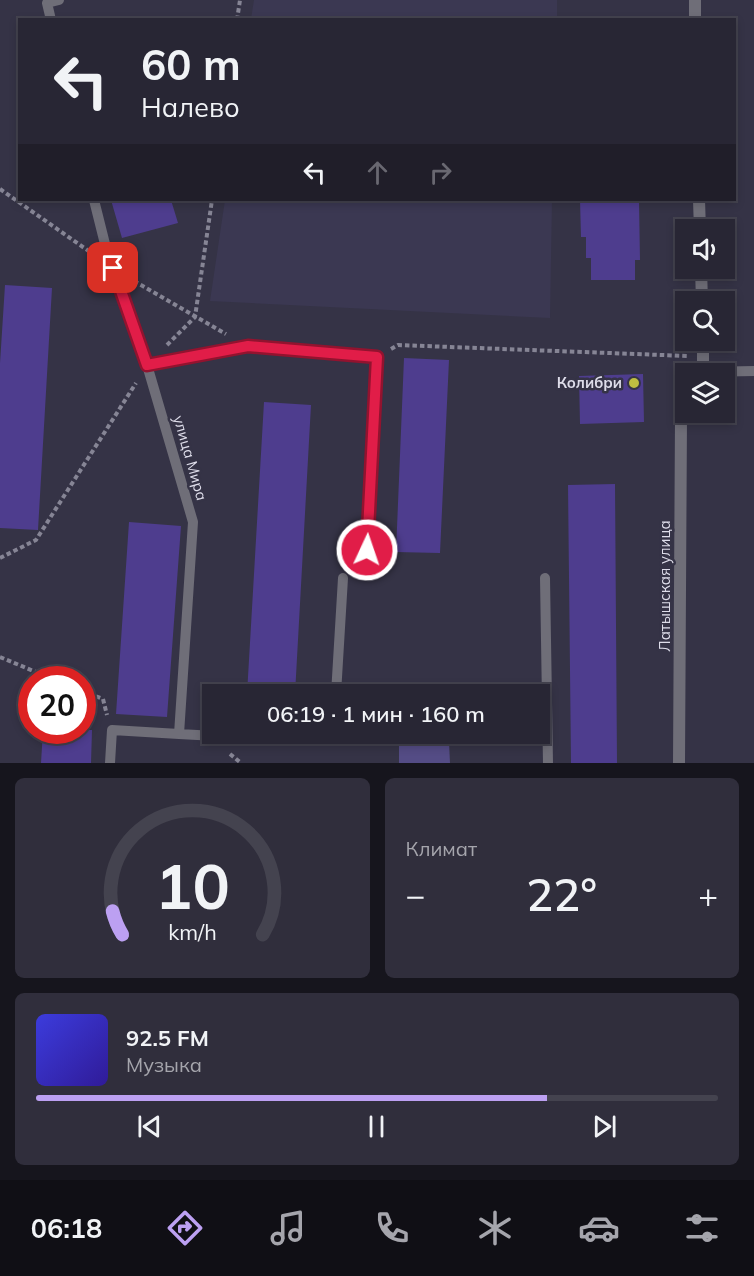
<!DOCTYPE html>
<html lang="ru">
<meta charset="utf-8">
<style>
:root{--surface:#282634;--page:#302e3c;--text:#f1f3f6;--muted:#a5a5ac;--line:#44434f;--accent:#bca0f2}
body{margin:0;font-family:Mulish,sans-serif;background:var(--page);color:var(--text);height:100vh;display:flex;flex-direction:column;font-size:22px;white-space:nowrap}
*{box-sizing:border-box;margin:0}
p{font-size:20px;color:var(--muted)}
.icon{flex:none;width:33px;height:33px;fill:none;stroke:currentColor;stroke-width:2;stroke-linecap:round;stroke-linejoin:round}
.map{position:relative;height:763px;overflow:hidden}
.side{display:flex;flex-direction:column;gap:15px;padding:15px;background:#16151d;flex:1}
.side>*{flex:none}
.top-card{position:absolute;left:18px;top:18px;width:718px;height:183px;border-radius:0px;box-shadow:0 3px 9px #0003,0 0 0 2px var(--line);background:#282634;color:var(--text);overflow:hidden}
.buttons{position:absolute;left:675px;top:219px;display:grid;gap:12px}
.buttons a{display:grid;place-items:center;width:60px;height:60px;border-radius:0px;background:var(--surface);box-shadow:0 3px 9px #0003,0 0 0 2px var(--line);font-size:30px}
.speed{position:absolute;left:18px;top:666px;display:flex;gap:12px;font-size:30px;font-weight:700;text-align:center}
.speed>*{display:grid;place-content:center;width:78px;height:78px;border-radius:50%;background:var(--surface);box-shadow:0 3px 9px #0003,0 0 0 2px var(--line);line-height:1}
.speed .limit{border:9px solid #d22;background:#fff;color:#111}
.pin{position:absolute;display:grid;place-items:center;width:51px;height:51px;color:#fff;margin:-26px;border-radius:12px;box-shadow:0 3px 9px #0006}
.me{position:absolute;width:66px;margin:-33px;rotate:3deg;stroke-linejoin:round;filter:drop-shadow(0 0 4px #0008)}
.turn{display:flex;align-items:center;gap:21px;height:126px;padding:0 24px;font-size:27px}
.turn .icon{width:78px;height:78px;stroke-width:2.5}
.turn b{display:block;font-size:42px;line-height:51px}
.lanes{display:flex;align-items:center;height:57px;padding:0 24px;background:#0003;justify-content:center;gap:30px;direction:ltr}
.lanes .off{opacity:.35}
.big{font-size:45px;font-weight:600;line-height:1.1}
.side .tile{flex:1;display:flex;flex-direction:column;justify-content:center;gap:9px;min-width:0;padding:0 21px;border-radius:9px;background:var(--page)}
.side .dial{align-items:center;gap:0}
.dial svg{height:156px;overflow:visible;fill:none;stroke:var(--line);stroke-width:7;stroke-linecap:round;text-anchor:middle}
.dial text{fill:var(--text);stroke:none}
.song{display:flex;align-items:center;gap:18px}
.cover{width:72px;height:72px;border-radius:9px;background:linear-gradient(135deg,hsl(240 70% 55%),hsl(250 70% 35%))}
.played{height:6px;border-radius:3px;background:linear-gradient(90deg,var(--accent) 75%,var(--line) 75%)}
.keys{display:flex;justify-content:space-around;direction:ltr}
.heat{display:flex;justify-content:space-between;align-items:center;font-size:33px;direction:ltr}
.side .tiles{flex:1;display:grid;gap:15px;grid-template-columns:1fr 1fr}
.tile:last-child{grid-column:span 2}
.trip{position:absolute;left:202px;top:684px;width:348px;height:60px;border-radius:0px;background:var(--surface);box-shadow:0 3px 9px #0003,0 0 0 2px var(--line);font-weight:600;line-height:60px;text-align:center}
.tabs{display:flex;height:96px;justify-content:space-around;align-items:center;background:#100f15;color:var(--muted)}
.tabs .icon{width:42px;height:42px}
.tabs .selected{color:var(--accent)}
.tabs b{font-size:27px;color:var(--text)}
.map>svg:first-child{display:block}
.built{fill:#3b3852}
.green{fill:#544c85}
.building{fill:#4e3d8e}
.lines{fill:none;stroke-linecap:round;stroke-linejoin:round}
.path{stroke:#868595;stroke-width:4;stroke-dasharray:4.5 3;stroke-linecap:butt}
.service{stroke:#6f6e78;stroke-width:10}
.minor{stroke:#6f6e78;stroke-width:12}
.route-casing{stroke:#92132f;stroke-width:15}
.route{stroke:#e11d48;stroke-width:10}
.poi-dot{fill:#bfbe41;stroke:#353346;stroke-width:2}
.labels{text-anchor:middle;stroke-width:5;stroke-linejoin:round;paint-order:stroke}
.poi-label{font-size:15px;font-weight:bold;fill:#deddea;stroke:#353346;text-anchor:end}
.street-label{font-size:15px;fill:#deddea;stroke:#353346}
</style>
<div class="map">
<svg width="754" height="763" viewBox="0 0 754 763">
<rect width="100%" height="100%" fill="#353346"/>
<path class="built" d="M 254,0 L 557,0 L 557,19 L 251,19 Z
M 225,200 L 552,200 L 550,318 L 210,301 Z"/>
<path class="green" d="M 449,742 L 450,763 L 399,763 L 399,743 Z"/>
<path class="building" d="M 111,200 L 171,200 L 178,223 L 122,238 Z
M 580,200 L 639,200 L 640,260 L 635,260 L 635,280 L 591,280 L 591,258 L 586,258 L 586,237 L 581,237 Z
M 5,285 L 52,288 L 38,530 L 0,528 L 0,363 Z
M 404,358 L 449,360 L 440,553 L 396,552 Z
M 643,374 L 644,422 L 580,424 L 579,376 Z
M 264,402 L 311,405 L 295,694 L 247,694 Z
M 615,484 L 617,763 L 571,763 L 568,485 Z
M 129,522 L 181,526 L 167,717 L 116,714 Z
M 43,730 L 92,730 L 91,763 L 41,763 Z"/>
<g class="lines">
<path class="path" d="M 237,20 L 240,0
M 0,189 L 90,252
M 134,281 L 226,334
M 167,345 L 195,317 L 212,200
M 391,349 L 398,345 L 688,356
M 0,558 L 36,540 L 136,383
M 0,657 L 55,680
M 82,691 L 103,699 L 107,715
M 230,754 L 241,763"/>
<path class="service" d="M 51,20 L 47,3 L 59,0
M 94,200 L 105,244 L 147,365 L 193,522 L 179,734 L 305,741 L 334,738 L 334,734
M 147,365 L 248,346 L 377,357 L 367,550
M 703,372 L 754,371
M 545,578 L 548,763
M 336,694 L 343,578
M 110,763 L 112,730 L 179,734"/>
<path class="minor" d="M 695,0 L 695,20
M 699,200 L 700,230
M 701,268 L 702,302
M 703,340 L 703,374
M 679,763 L 681,418 L 686,412"/>
</g>
<g class="lines">
<defs>
<path id="route" d="M 113,268 L 147,365 L 248,346 L 377,357 L 367,550"/>
</defs>
<use href="#route" class="route-casing"/>
<use href="#route" class="route"/>
</g>
<circle class="poi-dot" cx="634" cy="383" r="6"/>
<g class="labels">
<g class="poi-label">
<text x="622" y="388">Колибри</text>
</g>
<g class="street-label">
<text transform="translate(190 458) rotate(74)" y="5">улица Мира</text>
<text transform="translate(665 586) rotate(-90)" y="5">Латышская улица</text>
</g>
</g>
</svg>
<div class="buttons">
<a><svg class="icon" aria-label="sound" viewBox="0 0 24 24"><path d="M4 9h4l5-4v14l-5-4H4zM17 9q2 3 0 6"/></svg></a>
<a><svg class="icon" aria-label="search" viewBox="0 0 24 24"><circle cx="10" cy="10" r="6"/><path d="M15 15l6 6"/></svg></a>
<a><svg class="icon" aria-label="layers" viewBox="0 0 24 24"><path d="M12 4l9 5-9 5-9-5zM3 14l9 5 9-5"/></svg></a>
</div>
<div class="speed"><div class="limit">20</div></div>
<div class="pin" style="left:113px;top:268px;background:#d93025"><svg class="icon" aria-label="arrive" viewBox="0 0 24 24"><path d="M6 21V4h12l-3 4 3 4H6"/></svg></div>
<svg class="me" style="left:367px;top:550px" viewBox="-20 -20 40 40"><circle r="17" fill="#e11d48" stroke="#fff" stroke-width="3"/><path d="M0-11L8 9 0 5-8 9z" fill="#fff"/></svg>
<div class="trip">06:19 · 1 мин · 160 m</div>
<div class="top-card">
<div class="turn"><svg class="icon" aria-label="left" viewBox="0 0 24 24"><path d="M17 20v-9H6M10 6l-5 5 5 5"/></svg><div><b>60 m</b>Налево</div></div>
<div class="lanes"><svg class="icon" aria-label="left" viewBox="0 0 24 24"><path d="M17 20v-9H6M10 6l-5 5 5 5"/></svg><svg class="icon off" aria-label="ahead" viewBox="0 0 24 24"><path d="M12 20V5M6 11l6-6 6 6"/></svg><svg class="icon off" aria-label="right" viewBox="0 0 24 24"><path d="M7 20v-9h11M14 6l5 5-5 5"/></svg></div>
</div>
</div>
<section class="side">
<div class="tiles">
<div class="tile dial"><svg viewBox="0 0 100 80">
<path d="M14 69A42 42 0 1 1 86 69"/>
<path d="M14 69A42 42 0 0 1 9 57" stroke="#bca0f2"/>
<text x="50" y="56" font-size="32" font-weight="700">10</text>
<text x="50" y="72" font-size="11">km/h</text>
</svg></div>
<div class="tile"><p>Климат</p>
<div class="heat"><a>−</a><b class="big">22°</b><a>+</a></div>
</div>
<div class="tile">
<div class="song"><i class="cover"></i><div><b>92.5 FM</b><p>Музыка</p></div></div>
<div class="played"></div>
<div class="keys"><svg class="icon" aria-label="previous" viewBox="0 0 24 24"><path d="M18 5L8 12l10 7zM5 5v14"/></svg><svg class="icon" aria-label="pause" viewBox="0 0 24 24"><path d="M8 5v14M16 5v14"/></svg><svg class="icon" aria-label="next" viewBox="0 0 24 24"><path d="M6 5l10 7-10 7zM19 5v14"/></svg></div>
</div>
</div>
</section>
<nav class="tabs">
<b>06:18</b>
<svg class="icon selected" aria-label="directions" viewBox="0 0 24 24"><path d="M12 3l9 9-9 9-9-9zM9 14v-3h6M13 9l2 2-2 2"/></svg>
<svg class="icon" aria-label="music" viewBox="0 0 24 24"><path d="M9 18V5l10-2v13"/><circle cx="6" cy="18" r="3"/><circle cx="16" cy="16" r="3"/></svg>
<svg class="icon" aria-label="phone" viewBox="0 0 24 24"><path d="M5 4h4l2 5-3 2q2 4 5 5l2-3 5 2v4C11 20 4 13 5 4z"/></svg>
<svg class="icon" aria-label="climate" viewBox="0 0 24 24"><path d="M12 3v18M4 7l16 10M4 17L20 7"/></svg>
<svg class="icon" aria-label="car" viewBox="0 0 24 24"><path d="M5 17H2v-5l4-1 3-4h7l3 4 3 1v5h-3M9 17h6M6 11h13"/><circle cx="7" cy="17" r="2"/><circle cx="17" cy="17" r="2"/></svg>
<svg class="icon" aria-label="filters" viewBox="0 0 24 24"><path d="M4 7h16M4 17h16"/><circle cx="9" cy="7" r="2"/><circle cx="15" cy="17" r="2"/></svg>
</nav>
